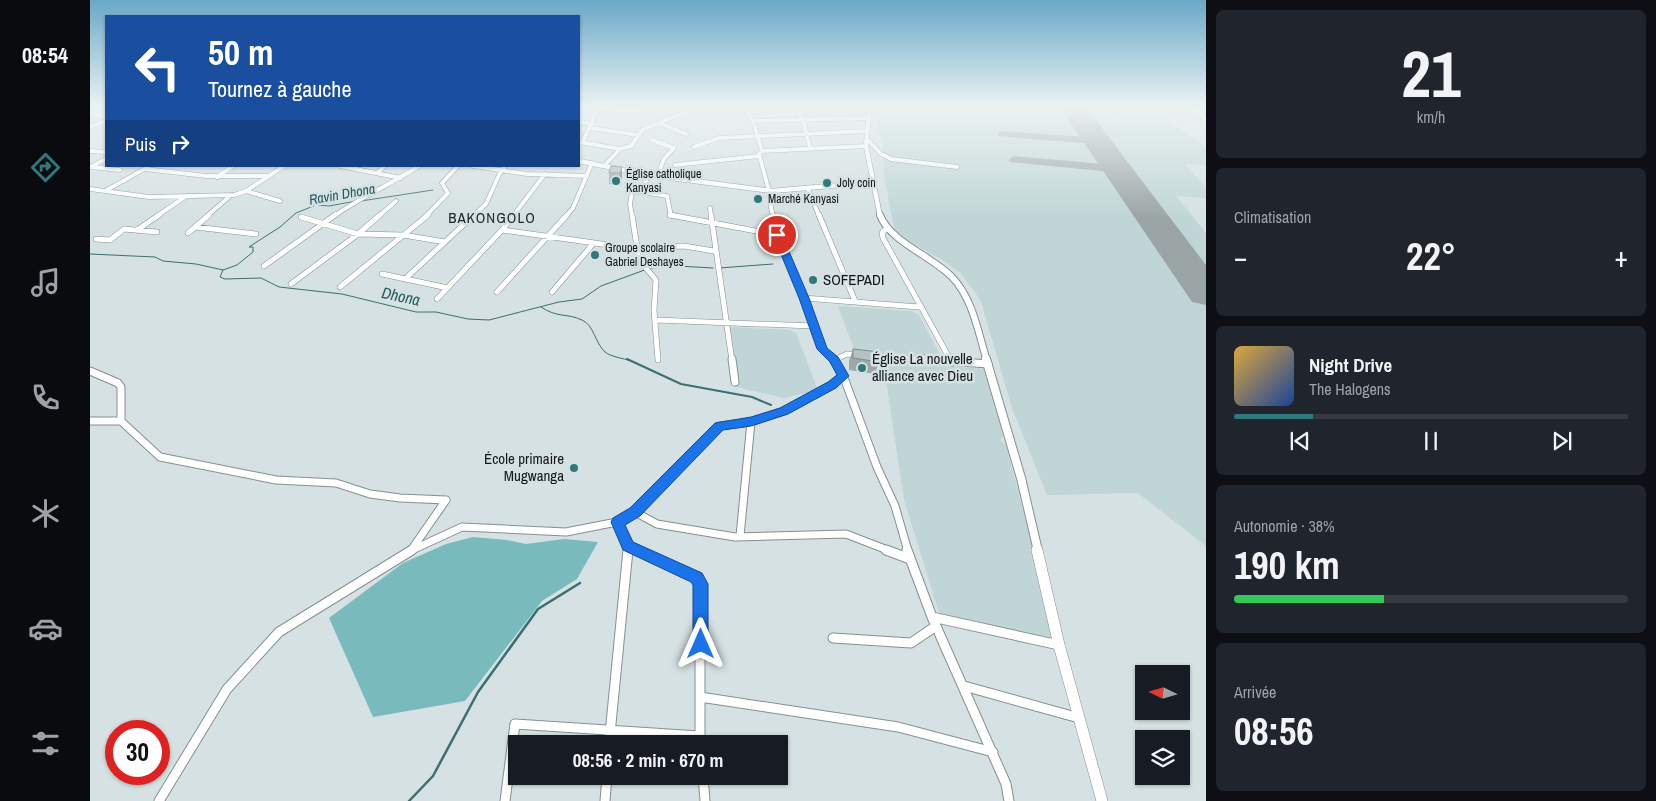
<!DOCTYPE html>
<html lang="fr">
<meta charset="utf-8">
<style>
:root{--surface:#171b24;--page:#20242c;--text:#f1f3f6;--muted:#9ea1a6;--line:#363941;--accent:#2f787b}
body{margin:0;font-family:"Archivo Narrow",sans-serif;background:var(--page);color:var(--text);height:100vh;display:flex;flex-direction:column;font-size:19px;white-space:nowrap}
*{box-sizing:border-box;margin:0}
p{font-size:16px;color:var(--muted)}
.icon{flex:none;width:28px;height:28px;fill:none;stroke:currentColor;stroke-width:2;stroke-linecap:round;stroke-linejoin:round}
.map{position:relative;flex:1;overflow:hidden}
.sheet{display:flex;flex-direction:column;gap:10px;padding:10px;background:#0d0f14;width:450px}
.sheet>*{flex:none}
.guide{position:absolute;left:15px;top:15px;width:475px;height:152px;border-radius:0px;box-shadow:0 1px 4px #0004;background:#1a4fa0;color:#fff;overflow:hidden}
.needle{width:32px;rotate:275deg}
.controls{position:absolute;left:1045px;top:665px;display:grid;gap:10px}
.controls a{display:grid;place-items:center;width:55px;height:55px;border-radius:0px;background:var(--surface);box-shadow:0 1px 4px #0004;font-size:25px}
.speed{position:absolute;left:15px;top:720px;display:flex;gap:10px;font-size:25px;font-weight:700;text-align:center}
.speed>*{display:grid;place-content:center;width:65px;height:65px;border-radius:50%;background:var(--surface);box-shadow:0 1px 4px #0004;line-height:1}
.speed .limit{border:8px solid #d22;background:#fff;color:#111}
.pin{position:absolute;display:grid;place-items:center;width:42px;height:42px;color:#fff;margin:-21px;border:2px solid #fff;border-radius:50%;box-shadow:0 1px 5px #0007}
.me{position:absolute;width:55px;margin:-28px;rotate:0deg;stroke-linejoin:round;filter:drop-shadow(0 0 4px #0008)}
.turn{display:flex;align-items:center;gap:18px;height:105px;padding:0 20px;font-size:22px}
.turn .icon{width:65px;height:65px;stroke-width:2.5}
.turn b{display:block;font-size:35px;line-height:42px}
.then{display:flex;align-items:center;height:48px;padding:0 20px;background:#0003;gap:10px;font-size:19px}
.big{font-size:38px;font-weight:700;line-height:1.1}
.sheet .tile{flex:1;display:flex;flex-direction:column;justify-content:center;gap:8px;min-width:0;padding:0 18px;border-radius:8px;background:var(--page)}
.sheet .dial{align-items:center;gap:0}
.dial b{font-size:65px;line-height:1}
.song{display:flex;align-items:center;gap:15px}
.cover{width:60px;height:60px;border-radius:8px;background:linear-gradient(135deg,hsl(40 70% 55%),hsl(220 70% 35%))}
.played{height:5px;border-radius:2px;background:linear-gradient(90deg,var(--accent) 20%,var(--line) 20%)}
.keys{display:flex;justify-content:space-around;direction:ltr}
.heat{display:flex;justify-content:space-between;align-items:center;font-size:28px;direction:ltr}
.charge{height:8px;border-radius:4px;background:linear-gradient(90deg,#34c759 38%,var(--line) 0)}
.trip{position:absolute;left:418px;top:735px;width:280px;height:50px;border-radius:0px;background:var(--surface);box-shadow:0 1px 4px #0004;font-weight:700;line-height:50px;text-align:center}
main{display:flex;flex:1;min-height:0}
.tabs{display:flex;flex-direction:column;width:90px;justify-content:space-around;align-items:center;background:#090b0e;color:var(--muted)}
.tabs .icon{width:35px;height:35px}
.tabs .active{color:var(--accent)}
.tabs b{font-size:22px;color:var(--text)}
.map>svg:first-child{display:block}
.built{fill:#c0d6d6}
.green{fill:#79bbbd}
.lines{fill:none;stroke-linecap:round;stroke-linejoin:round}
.stream-far2{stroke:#3c6f71;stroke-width:1}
.stream-far1{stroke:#3c6f71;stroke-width:2}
.stream{stroke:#3c6f71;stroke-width:2.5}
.taxiway{fill:#9ba5a6;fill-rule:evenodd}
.runway{fill:#9ba5a6;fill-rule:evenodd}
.minor-far3-casing{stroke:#859090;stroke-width:5}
.minor-far2-casing{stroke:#859090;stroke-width:6}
.minor-far1-casing{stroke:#859090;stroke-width:9}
.minor-casing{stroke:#859090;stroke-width:11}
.tertiary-far3-casing{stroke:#859090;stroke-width:5.5}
.tertiary-far2-casing{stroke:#859090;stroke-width:8}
.tertiary-far1-casing{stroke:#859090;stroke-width:10}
.tertiary-casing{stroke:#859090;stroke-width:12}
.minor-far3{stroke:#fff;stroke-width:4}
.minor-far2{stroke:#fff;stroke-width:5}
.minor-far1{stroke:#fff;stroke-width:7}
.minor{stroke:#fff;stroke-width:9}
.tertiary-far3{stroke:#fff;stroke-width:4.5}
.tertiary-far2{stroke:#fff;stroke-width:6}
.tertiary-far1{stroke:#fff;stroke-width:8}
.tertiary{stroke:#fff;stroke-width:11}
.wall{fill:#9da7a7}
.shaded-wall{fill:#7f8888}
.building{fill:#b6c2c2;stroke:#7f8888}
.route{fill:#1a73e8;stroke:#114b97}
.poi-dot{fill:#2f787b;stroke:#d5e1e2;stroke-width:2}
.labels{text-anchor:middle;stroke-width:5;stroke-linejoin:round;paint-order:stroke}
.far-poi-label{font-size:12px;fill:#131717;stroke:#d5e1e2;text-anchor:start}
.far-water-label{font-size:14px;font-style:italic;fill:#205c5e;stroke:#d5e1e2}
.far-quarter-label{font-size:15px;letter-spacing:1px;fill:#222b2c;stroke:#d5e1e2}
.poi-label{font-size:15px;fill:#131717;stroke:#d5e1e2;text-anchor:start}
.water-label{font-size:16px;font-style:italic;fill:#205c5e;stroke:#d5e1e2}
</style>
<main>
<nav class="tabs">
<b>08:54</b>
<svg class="icon active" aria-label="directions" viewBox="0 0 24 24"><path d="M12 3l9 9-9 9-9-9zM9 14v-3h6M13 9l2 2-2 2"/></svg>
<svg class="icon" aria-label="music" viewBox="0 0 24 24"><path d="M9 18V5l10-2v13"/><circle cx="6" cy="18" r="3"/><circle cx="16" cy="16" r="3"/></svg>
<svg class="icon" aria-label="phone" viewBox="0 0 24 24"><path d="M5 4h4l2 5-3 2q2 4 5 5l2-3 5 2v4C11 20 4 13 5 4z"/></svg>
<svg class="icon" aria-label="climate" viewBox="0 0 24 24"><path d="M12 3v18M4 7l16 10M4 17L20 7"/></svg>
<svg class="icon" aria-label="car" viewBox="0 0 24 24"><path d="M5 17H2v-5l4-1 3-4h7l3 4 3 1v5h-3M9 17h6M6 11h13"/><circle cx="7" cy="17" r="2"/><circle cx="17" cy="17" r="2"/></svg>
<svg class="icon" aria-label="filters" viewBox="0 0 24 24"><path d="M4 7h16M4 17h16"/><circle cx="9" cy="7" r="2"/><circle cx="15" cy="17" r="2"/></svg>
</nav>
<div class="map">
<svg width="1116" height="801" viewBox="0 0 1116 801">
<rect width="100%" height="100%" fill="#d5e1e2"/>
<path class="built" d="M 788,106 L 1013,106 L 1026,122 L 1031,122 L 1023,112 L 1059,114 L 1071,116 L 1116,147 L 1116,165 L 1095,164 L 1116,188 L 1116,198 L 1086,196 L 1116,233 L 1116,546 L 1048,493 L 957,495 L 922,408 L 891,302 L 885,292 L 869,272 L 857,263 L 805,233 L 794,175 L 793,148 L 788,127 Z
M 748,306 L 821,311 L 829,315 L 853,360 L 766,355 Z
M 639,327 L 700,330 L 706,333 L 727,388 L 725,391 L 694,398 L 646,387 L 636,330 Z
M 793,360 L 895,369 L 913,431 L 913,436 L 910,440 L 916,445 L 949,570 L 962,640 L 850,616 L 814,500 Z"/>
<path class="green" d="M 383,537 L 417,540 L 436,544 L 474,539 L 508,542 L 487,579 L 452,601 L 375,701 L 283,717 L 239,618 L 313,563 L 356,544 Z"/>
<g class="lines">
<path class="stream-far2" d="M 271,201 L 343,190
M 0,254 L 65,257 L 73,261 L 106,264 L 133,270 L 130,277 L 135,279 L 171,278 L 189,287 L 252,294 L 326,312 L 346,312 L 378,319 L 399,320 L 469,302 L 492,299 L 511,286 L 560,268 L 588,266 L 623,268
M 629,268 L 683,264
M 133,270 L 147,265 L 163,252 L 163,247 L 159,247 L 190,227 L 206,213 L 226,205 L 239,206 L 266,201
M 451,307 C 467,318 477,313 492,320 C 504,325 505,343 515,352 C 521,357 533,358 541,361"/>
<path class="stream-far1" d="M 537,359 L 591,384 L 662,397 L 681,405"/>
<path class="stream" d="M 319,801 L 343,776 L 388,692 L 448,609 L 490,583"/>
<path class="taxiway" d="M 913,131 L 994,137 L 1005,134 L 1011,137 L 1009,139 L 994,143 L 909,136 L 908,134 L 909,132 Z
M 924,156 L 1013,164 L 1034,170 L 1036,173 L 1030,177 L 1012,171 L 920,162 L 918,160 Z"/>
<path class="runway" d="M 969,106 L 995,106 L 1116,265 L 1116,305 L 1102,302 Z"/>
<defs>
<path id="minor-far3" d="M 489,106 L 546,112 L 553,106
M 655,106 L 663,121 L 672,151
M 706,106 L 713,120 L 720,148
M 663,121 L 779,118
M 489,122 L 502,123
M 569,123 L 596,134
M 0,127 L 16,121
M 500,128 L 548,135
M 777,139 L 791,154 L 801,159 L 867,167
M 562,140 L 584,148 L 574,159 L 567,176
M 489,142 L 530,149
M 493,142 L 508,106
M 604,147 L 629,138 L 777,131
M 0,151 L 16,152
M 585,165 L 669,156
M 2,166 L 16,159
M 250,166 L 311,178
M 383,166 L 437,174 L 497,176
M 514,166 L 530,149 L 541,146 L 552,130 L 588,115 L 601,112
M 1,167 L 30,170
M 55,169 L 116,176 L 177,176
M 287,173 L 295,166
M 127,177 L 143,166
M 0,189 L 59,197 L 144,195 L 156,191 L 194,166
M 718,189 L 729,216
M 15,191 L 58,167
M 156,191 L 190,201
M 679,191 L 669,154 L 672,151 L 776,146
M 682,191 L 681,208 L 683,216
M 552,192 L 577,196 L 581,216
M 620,208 L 621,216
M 67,216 L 95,197
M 117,216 L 140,196
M 244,216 C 271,197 301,184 329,166
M 289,216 L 306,201
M 336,216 L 358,193 L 352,183 L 368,166
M 383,216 L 396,204 L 409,175 L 415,166
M 423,216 L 455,174
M 476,216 L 483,208 L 502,163
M 542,216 L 540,204 L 542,192 L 552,192 L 558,175"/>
<path id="minor-far2" d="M 542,215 L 549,260 L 566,280 L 564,310 L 568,360
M 580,215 L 687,235
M 621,215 L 642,361
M 683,215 L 687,235 L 714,298 L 732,349 L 744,361
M 729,215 L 765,301
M 211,217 L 268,234 L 313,235 L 355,242
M 105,227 L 166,234
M 797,228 L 792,233 L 793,238 L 861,361
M 47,230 L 69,215
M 412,230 L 533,247 L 594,246 L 624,251
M 98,233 L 119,215
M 6,239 L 20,240 L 34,229 L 67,232
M 174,266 L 245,215
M 292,274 L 358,288
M 315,279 L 384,215
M 201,284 L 268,234 L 290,215
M 250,287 L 338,215
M 407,292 L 477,215
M 462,292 L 503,244
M 714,298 L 829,307
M 347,299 L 412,230 L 424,215
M 566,320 L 723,326
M 782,356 L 850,361
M 744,360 L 757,354 L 770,355"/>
<path id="minor-far1" d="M 642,359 L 645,382
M 743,359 L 753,375 L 787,467 L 805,506 L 818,551
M 832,359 L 898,364
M 861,359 L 862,362
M 0,371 L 28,383 L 31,387 L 31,421 L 70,457 L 186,480 L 246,483 L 280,494 L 310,498 L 356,500
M 0,421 L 31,421
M 545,512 L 567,524 L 645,537 L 756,534 L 800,551
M 527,522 L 538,546 L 538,551
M 650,536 L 661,422
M 538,546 L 549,551
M 322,549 L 356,500
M 320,551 L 372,527 L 476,532 L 527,522 L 545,512 L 629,426 L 661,422 L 694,411 L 742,385 L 753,375"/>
<path id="minor" d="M 546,550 L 606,577 L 610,583 L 610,744
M 796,550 L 820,559
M 817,550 L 842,617 L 916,784 L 919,801
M 842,617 L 969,645
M 743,638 L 821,643 L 846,626
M 874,686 L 989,718
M 610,697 L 808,727 L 903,752
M 519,744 L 538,550
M 613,776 L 615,801
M 69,801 L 137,689 L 189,632 L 322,550
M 415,801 L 425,724 L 609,736
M 515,801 L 517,776"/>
<path id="tertiary-far3" d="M 780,106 L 776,146 L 790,216
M 1101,106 L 1116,119
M 0,112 L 16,118
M 489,161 L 558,175 L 682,191 L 784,182"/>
<path id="tertiary-far2" d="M 790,215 C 800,242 842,256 862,277 C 883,299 888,332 897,361"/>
<path id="tertiary-far1" d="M 896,359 L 931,478 L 948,551"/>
<path id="tertiary" d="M 947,550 L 969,645 L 1012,801"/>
</defs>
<use href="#minor-far3" class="minor-far3-casing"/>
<use href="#minor-far2" class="minor-far2-casing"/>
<use href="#minor-far1" class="minor-far1-casing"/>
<use href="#minor" class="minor-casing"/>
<use href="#tertiary-far3" class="tertiary-far3-casing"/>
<use href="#tertiary-far2" class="tertiary-far2-casing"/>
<use href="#tertiary-far1" class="tertiary-far1-casing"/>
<use href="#tertiary" class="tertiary-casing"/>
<use href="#minor-far3" class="minor-far3"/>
<use href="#minor-far2" class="minor-far2"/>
<use href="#minor-far1" class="minor-far1"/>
<use href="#minor" class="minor"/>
<use href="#tertiary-far3" class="tertiary-far3"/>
<use href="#tertiary-far2" class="tertiary-far2"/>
<use href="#tertiary-far1" class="tertiary-far1"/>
<use href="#tertiary" class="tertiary"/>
</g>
<path class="wall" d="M 532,167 L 532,178 L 530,185 L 519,184 L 519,173 Z
M 763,349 L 789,362 L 785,374 L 759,370 L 759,361 Z"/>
<path class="shaded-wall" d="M 532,167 L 532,178 L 530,185 L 530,173 Z"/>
<path class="building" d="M 521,166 L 532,167 L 530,173 L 519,173 Z
M 763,349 L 789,352 L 789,362 L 763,358 Z"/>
<linearGradient id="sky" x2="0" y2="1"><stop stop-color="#6aa8c8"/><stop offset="0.49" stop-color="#ecf2f2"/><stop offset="1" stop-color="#ecf2f2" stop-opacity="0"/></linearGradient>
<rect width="1116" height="218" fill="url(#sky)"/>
<path class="route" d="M 687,232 L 692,235 L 719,298 L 737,348 L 748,357 L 759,376 L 746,388 L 698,414 L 661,426 L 633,430 L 550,516 L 535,525 L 543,542 L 612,573 L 618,584 L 618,644 L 616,650 L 611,652 L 605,650 L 603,644 L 603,585 L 601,582 L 533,550 L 521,522 L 523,518 L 540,508 L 625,423 L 661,417 L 690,408 L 738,382 L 747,375 L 740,362 L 727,349 L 709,298 L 683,235 Z"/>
<g class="poi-dot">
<circle cx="526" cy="181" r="5"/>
<circle cx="737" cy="183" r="5"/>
<circle cx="668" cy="199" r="5"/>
<circle cx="505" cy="255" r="5"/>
<circle cx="723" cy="280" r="5"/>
<circle cx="772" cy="368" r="5"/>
<circle cx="484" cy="468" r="5"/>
</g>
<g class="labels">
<g class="far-poi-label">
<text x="536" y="178">Église catholique<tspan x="536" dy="14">Kanyasi</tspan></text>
<text x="747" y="187">Joly coin</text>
<text x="678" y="203">Marché Kanyasi</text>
<text x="515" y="252">Groupe scolaire<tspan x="515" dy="14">Gabriel Deshayes</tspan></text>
</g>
<g class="far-water-label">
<text transform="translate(252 194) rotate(-10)" y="5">Ravin Dhona</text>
</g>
<g class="far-quarter-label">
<text x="402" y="223">BAKONGOLO</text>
</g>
<g class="poi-label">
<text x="733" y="285">SOFEPADI</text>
<text x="782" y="364">Église La nouvelle<tspan x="782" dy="17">alliance avec Dieu</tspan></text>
<text x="474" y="464" text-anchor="end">École primaire<tspan x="474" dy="17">Mugwanga</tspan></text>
</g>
<g class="water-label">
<text transform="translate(311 296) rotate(12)" y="6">Dhona</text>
</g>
</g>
</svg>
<div class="controls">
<a><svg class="needle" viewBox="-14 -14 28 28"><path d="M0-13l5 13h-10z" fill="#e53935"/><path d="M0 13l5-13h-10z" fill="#9ea1a6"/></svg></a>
<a><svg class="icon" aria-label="layers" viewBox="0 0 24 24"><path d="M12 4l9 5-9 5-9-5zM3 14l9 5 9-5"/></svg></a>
</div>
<div class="speed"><div class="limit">30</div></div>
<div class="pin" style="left:687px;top:235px;background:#d93025"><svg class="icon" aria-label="arrive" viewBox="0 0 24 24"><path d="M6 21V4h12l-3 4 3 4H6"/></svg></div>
<svg class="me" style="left:611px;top:644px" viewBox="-20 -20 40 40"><path d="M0-17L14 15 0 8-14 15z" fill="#1a73e8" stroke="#fff" stroke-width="4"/></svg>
<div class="trip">08:56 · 2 min · 670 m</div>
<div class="guide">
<div class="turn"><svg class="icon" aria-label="left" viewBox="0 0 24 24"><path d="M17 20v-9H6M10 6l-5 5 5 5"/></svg><div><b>50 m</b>Tournez à gauche</div></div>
<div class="then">Puis<svg class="icon" aria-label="right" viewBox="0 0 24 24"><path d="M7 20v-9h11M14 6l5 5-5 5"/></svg></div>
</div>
</div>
<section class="sheet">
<div class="tile dial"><b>21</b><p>km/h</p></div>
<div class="tile"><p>Climatisation</p>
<div class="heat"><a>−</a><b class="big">22°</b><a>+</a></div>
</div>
<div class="tile">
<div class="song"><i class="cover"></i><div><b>Night Drive</b><p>The Halogens</p></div></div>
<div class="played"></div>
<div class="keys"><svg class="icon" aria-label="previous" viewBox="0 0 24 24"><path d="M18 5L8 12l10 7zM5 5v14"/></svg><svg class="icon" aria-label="pause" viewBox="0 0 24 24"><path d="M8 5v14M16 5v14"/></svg><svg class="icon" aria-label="next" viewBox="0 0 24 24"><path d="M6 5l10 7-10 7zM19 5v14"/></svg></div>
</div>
<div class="tile"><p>Autonomie · 38%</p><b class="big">190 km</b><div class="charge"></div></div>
<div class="tile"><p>Arrivée</p><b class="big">08:56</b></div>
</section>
</main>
